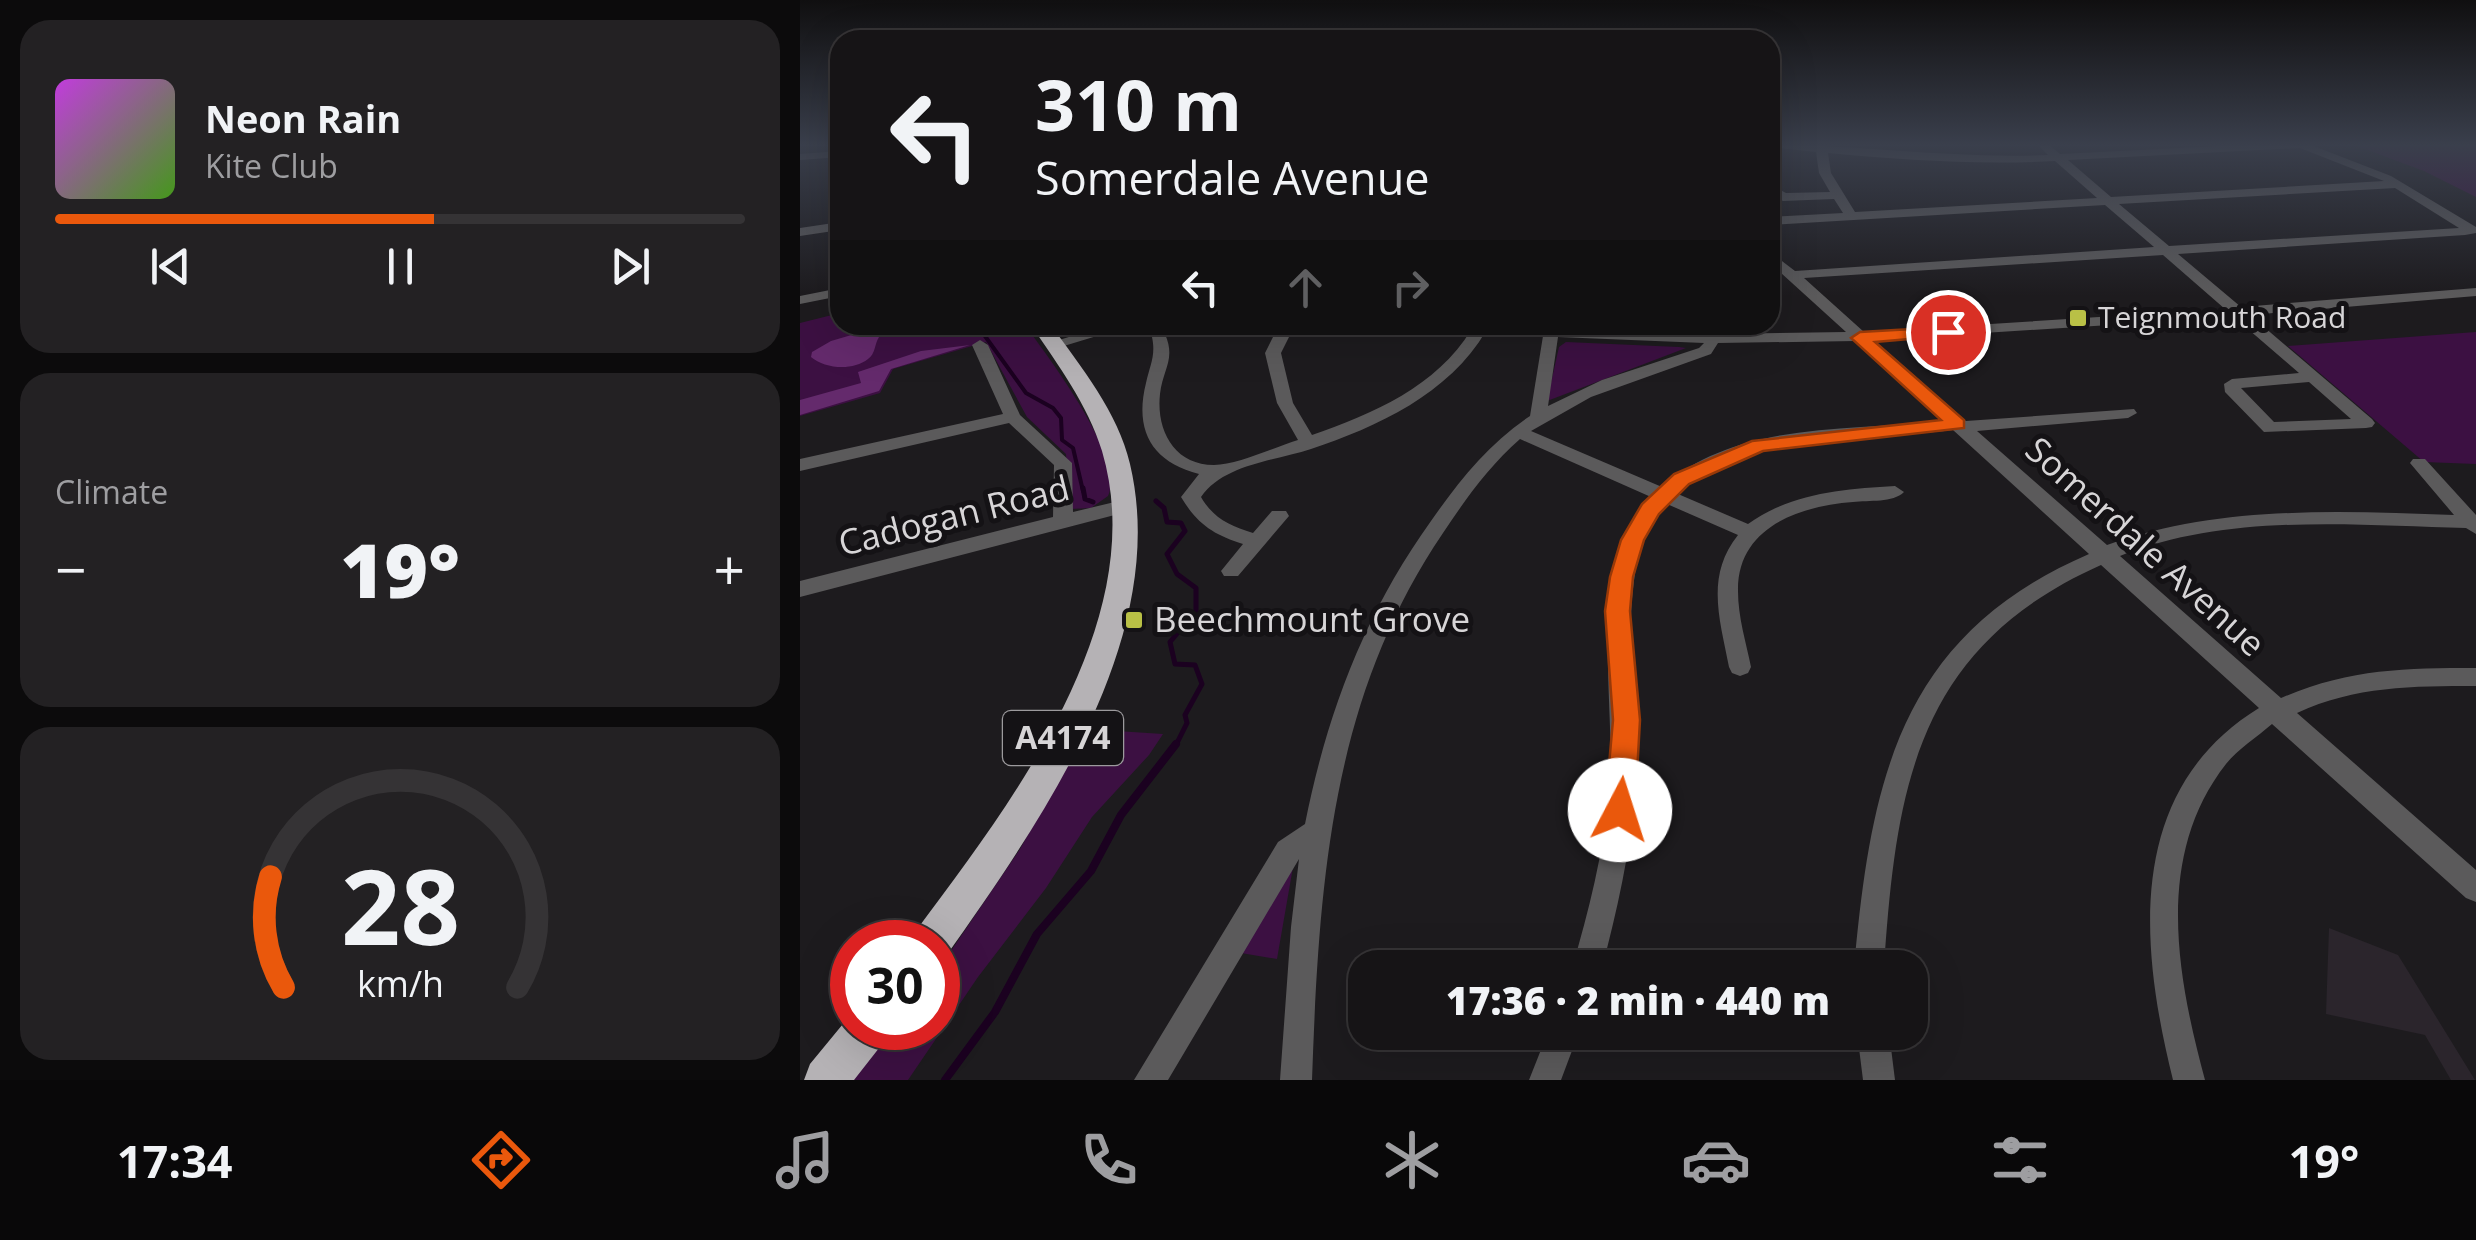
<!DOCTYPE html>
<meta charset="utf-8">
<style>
:root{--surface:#161416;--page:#232123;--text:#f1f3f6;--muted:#9e9ea1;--line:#353335;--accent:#ea580c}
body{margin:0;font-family:"Open Sans",sans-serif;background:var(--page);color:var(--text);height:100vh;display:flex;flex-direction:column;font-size:38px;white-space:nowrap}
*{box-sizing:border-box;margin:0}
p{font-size:32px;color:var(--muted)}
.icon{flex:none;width:55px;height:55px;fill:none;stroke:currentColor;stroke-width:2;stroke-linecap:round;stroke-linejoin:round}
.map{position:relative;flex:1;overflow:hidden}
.sheet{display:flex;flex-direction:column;gap:20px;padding:20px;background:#0c0b0c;width:800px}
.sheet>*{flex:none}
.top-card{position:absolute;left:30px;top:30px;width:950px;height:305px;border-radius:30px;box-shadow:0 10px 40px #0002,0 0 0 2px var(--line);background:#161416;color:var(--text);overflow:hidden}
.speed{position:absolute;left:30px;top:920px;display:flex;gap:20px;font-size:50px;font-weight:700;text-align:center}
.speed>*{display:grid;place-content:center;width:130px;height:130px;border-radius:50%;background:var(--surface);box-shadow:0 10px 40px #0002,0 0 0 2px var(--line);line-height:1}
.speed .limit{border:15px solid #d22;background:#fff;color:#111}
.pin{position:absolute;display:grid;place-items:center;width:85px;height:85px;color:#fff;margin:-42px;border:5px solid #fff;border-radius:50%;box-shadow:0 2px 10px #0007}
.me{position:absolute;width:110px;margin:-55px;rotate:5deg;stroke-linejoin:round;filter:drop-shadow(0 0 8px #0008)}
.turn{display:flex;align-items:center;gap:35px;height:210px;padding:0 40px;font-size:45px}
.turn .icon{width:130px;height:130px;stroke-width:2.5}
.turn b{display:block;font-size:70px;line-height:85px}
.lanes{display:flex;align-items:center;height:95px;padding:0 40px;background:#0003;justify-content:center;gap:50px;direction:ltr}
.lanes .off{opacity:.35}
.big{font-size:75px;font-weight:800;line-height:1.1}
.sheet .widget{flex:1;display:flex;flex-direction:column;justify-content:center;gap:15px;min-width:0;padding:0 35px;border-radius:30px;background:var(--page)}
.sheet .dial{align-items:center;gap:0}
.dial svg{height:260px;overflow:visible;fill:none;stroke:var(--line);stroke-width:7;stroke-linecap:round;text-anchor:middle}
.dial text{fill:var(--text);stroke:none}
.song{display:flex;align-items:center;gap:30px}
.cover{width:120px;height:120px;border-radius:15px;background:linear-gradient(135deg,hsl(290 70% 55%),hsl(100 70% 35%))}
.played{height:10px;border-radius:5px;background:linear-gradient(90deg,var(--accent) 55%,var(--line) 55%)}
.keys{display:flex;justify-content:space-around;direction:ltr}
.heat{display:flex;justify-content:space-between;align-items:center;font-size:55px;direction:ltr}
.trip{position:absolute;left:548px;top:950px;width:580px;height:100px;border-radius:30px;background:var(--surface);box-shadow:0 10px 40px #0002,0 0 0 2px var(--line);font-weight:800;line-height:100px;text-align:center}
.tabs{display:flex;height:160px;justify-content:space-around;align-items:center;background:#090809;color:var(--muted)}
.tabs .icon{width:70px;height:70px}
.tabs .selected{color:var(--accent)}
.tabs b{font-size:45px;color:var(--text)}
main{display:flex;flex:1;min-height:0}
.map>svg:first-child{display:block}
.built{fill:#2b252c}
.green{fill:#3c1042}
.forest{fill:#642a6c}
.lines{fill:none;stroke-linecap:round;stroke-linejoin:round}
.stream-far2{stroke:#1b0120;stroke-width:4}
.stream-far1{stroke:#1b0120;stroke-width:5}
.stream{stroke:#1b0120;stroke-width:8}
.minor{fill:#5b5a5b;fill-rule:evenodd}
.highway{fill:#b5b2b5;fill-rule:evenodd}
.route{fill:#ea580c;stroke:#983908;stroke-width:2.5}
.poi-dot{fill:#b9c046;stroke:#141215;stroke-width:4}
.labels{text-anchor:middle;stroke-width:10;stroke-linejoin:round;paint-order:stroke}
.far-poi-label{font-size:30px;fill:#d7d5d7;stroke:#141215;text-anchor:start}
.shield{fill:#141215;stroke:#9c9a9d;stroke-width:2.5}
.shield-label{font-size:32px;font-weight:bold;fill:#d7d5d7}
.street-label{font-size:35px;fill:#d7d5d7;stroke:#141215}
.poi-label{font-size:35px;fill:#d7d5d7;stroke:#141215;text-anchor:start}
</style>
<main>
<section class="sheet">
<div class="widget">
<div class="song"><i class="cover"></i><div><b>Neon Rain</b><p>Kite Club</p></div></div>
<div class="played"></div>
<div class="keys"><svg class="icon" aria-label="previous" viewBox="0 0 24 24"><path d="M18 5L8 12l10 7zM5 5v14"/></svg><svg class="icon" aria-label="pause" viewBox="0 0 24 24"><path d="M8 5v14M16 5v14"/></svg><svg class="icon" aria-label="next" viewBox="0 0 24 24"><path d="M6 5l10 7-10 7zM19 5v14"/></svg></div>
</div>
<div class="widget"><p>Climate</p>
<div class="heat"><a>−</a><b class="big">19°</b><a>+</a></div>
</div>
<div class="widget dial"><svg viewBox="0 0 100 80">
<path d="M14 69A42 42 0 1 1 86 69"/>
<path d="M14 69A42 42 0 0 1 10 35" stroke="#ea580c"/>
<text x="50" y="56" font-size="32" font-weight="700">28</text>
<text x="50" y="72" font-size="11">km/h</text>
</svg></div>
</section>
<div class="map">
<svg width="1676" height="1080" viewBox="0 0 1676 1080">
<rect width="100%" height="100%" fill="#1d1b1e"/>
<path class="built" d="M 1529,928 L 1598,955 L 1675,1080 L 1651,1080 L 1625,1035 L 1526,1014 Z"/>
<path class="green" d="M 1554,145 L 1676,145 L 1676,197 L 1624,171 Z
M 40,313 L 40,325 L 225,325 C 248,357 326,458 308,496 L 291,508 L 270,509 L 266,454 L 227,417 L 186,342 L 93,369 L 80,393 L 0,416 L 0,323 Z
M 1676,332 L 1676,464 L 1624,462 L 1488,346 Z
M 766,342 L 879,347 L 886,348 L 747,401 L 759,347 Z
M 286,729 L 363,734 L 349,755 L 292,817 L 246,888 L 178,977 L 108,1080 L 53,1080 L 94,1028 L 138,1028 L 138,970 L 220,849 Z
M 493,867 L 477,959 L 441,953 Z"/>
<path class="forest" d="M 65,331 L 79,337 C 74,345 76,353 68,359 C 53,371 25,369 11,357 L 12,352 L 31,341 Z
M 170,345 L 91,369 L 79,391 L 0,415 L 0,400 L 61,383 L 58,372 L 121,351 Z"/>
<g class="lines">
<path class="stream-far2" d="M 177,325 L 226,393 L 253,408 L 261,418 L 262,440 L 273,448 L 283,491"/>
<path class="stream-far1" d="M 283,488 L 285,499 L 293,502
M 356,501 L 364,508 L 367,522 L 381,523 L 385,531 L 367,554 L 377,574 L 396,588 L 396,611 L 370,642 L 375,664 L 395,665 L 402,684 L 385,715 L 387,723 L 375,747"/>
<path class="stream" d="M 145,1080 L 195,1012 L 237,934 L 291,871 L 321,815 L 376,744"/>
<path class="minor" d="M 974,145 C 1064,145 1155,159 1248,155 L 1238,145 L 1249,145 L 1260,154 L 1440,145 L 1511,145 L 1591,176 L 1676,227 L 1676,233 L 1665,235 L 1378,254 L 1441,307 L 1676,288 L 1676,296 L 1450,315 L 1572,419 L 1575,423 L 1572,427 L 1566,428 L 1464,432 L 1425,392 L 1424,384 L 1432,379 L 1499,373 L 1434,317 L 1074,340 L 1166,421 L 1334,409 L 1337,413 L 1328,418 L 1177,431 L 1307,545 C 1418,505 1538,511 1654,515 L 1610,463 L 1613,459 L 1625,459 L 1676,515 L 1676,534 L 1666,528 C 1553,525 1427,513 1320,556 L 1481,698 C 1548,669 1604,668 1676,668 L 1676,686 C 1613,686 1555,686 1497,713 L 1676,870 L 1676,902 L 1666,898 L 1472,724 C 1457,737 1438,749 1426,764 C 1354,856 1377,976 1405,1080 L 1373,1080 C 1340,947 1324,791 1459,708 L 1301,565 C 1117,647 1096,786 1084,968 L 1054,968 C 1071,781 1099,636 1289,554 L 1153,430 C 1061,441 951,428 878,494 L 948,524 C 991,493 1043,489 1095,486 L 1104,492 C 1093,503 1069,500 1053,502 C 1000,506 937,527 938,591 C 938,617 946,642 951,667 L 948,673 L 940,676 L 932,673 L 929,667 C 920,620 905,576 938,535 L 867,504 C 807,557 841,719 835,794 C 830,853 817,911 802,968 L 772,968 C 789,911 803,853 809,795 C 818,707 783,564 851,497 L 720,439 C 689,466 665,500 643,533 C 530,699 519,886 512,1080 L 480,1080 L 491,927 L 499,859 L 368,1080 L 334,1080 L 478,842 L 505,824 C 527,713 565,613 631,521 C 659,481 689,443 730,416 L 743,336 L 686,331 C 649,394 577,427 511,449 C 475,461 424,464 401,497 C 413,518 430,526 453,533 L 472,511 L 486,511 L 489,516 L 438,576 L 424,576 L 421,571 L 443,544 C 414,535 397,524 381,497 L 399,474 C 352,462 334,431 346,383 C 350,365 356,356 352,337 L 360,332 L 365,334 C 376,359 363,369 360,394 C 356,430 374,465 414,465 C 437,465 475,447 498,440 L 477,403 L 465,353 L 479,325 L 495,325 L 481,353 L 493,403 L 512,435 C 573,414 637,386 671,330 L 653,325 L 915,334 L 1046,332 L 970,263 L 970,252 L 995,271 L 1354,247 L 1305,205 L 970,225 L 970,217 L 1043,213 L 1034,199 L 983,201 L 970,194 L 971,185 L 986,193 L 1030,192 L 1019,173 L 1016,152 L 979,148 ZM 1500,148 L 1584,181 L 1311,197 L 1268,160 ZM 1028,153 C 1103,160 1179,165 1255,161 L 1297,198 L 1055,212 L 1031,173 ZM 1595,188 L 1659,228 L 1369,246 L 1319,204 ZM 1363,255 L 1425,309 L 1064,332 L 1004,278 ZM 758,337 L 904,343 L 899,348 L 802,380 L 748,406 ZM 1056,341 L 1143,421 C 1048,432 939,420 862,487 L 731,431 L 791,397 L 911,354 L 918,343 ZM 1509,382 L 1551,419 L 1474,422 L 1441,388 Z
M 40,151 L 40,157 L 0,160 L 0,154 Z
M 40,222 L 40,230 L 0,236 L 0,228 Z
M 40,288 L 40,296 L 0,304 L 0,296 Z
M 308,325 L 333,325 L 254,349 L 246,344 Z
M 180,340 L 188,345 L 220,415 L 272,463 L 273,512 L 323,500 L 333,506 L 330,511 L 0,597 L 0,581 L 253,517 L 254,465 L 209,423 L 0,471 L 0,459 L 203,414 L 172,345 Z
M 748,1032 L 779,1032 L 761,1080 L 729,1080 Z
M 1057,1032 L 1089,1032 L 1095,1080 L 1063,1080 Z"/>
<path class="highway" d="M 231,325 L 251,325 C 281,367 318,412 330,464 C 371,638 241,821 146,956 L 138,960 L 138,942 L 112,942 L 118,928 C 212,802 352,620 302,451 C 288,405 258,365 231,325 Z
M 52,1013 L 52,1028 L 89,1028 L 83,1043 L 54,1080 L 4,1080 L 10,1064 Z"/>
</g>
<linearGradient id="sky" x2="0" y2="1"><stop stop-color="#100f10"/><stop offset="0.49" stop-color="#3a3f4c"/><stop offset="1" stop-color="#3a3f4c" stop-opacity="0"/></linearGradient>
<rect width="1676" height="296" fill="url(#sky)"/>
<path class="route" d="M 1148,327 L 1157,332 L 1155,335 L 1075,342 L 1164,420 L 1164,428 L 963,451 L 889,484 L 859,514 L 844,540 L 833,577 L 830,611 L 840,720 L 835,810 L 831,819 L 820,823 L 809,819 L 805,810 L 813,720 L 805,611 L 810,577 L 821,540 L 842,504 L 874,474 L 952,441 L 1141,420 L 1051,338 L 1060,332 Z"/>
<g class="poi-dot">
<rect x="1268" y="308" width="20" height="20" rx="5"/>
<rect x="324" y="610" width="20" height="20" rx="5"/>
</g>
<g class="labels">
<g class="far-poi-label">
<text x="1298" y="328">Teignmouth Road</text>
</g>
<rect class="shield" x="203" y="711" width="120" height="54" rx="8"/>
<g class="shield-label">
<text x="263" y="749">A4174</text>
</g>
<g class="street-label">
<text transform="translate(154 516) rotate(-14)" y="12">Cadogan Road</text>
<text transform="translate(1345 547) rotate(42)" y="12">Somerdale Avenue</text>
</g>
<g class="poi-label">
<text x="354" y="632">Beechmount Grove</text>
</g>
</g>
</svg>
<div class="speed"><div class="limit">30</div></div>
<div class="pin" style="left:1148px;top:332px;background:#d93025"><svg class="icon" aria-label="arrive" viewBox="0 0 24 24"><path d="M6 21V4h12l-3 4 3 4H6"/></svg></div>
<svg class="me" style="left:820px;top:810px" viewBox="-20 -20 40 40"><circle r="19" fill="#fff"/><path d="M0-13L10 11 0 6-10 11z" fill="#ea580c"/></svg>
<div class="trip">17:36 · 2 min · 440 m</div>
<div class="top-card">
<div class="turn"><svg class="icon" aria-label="left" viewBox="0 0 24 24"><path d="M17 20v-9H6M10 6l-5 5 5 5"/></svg><div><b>310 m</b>Somerdale Avenue</div></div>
<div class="lanes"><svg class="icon" aria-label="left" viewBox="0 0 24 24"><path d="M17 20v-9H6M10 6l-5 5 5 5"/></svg><svg class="icon off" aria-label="ahead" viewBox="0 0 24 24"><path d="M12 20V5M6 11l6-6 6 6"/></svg><svg class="icon off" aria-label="right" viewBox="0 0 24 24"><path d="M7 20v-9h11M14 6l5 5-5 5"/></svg></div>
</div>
</div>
</main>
<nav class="tabs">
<b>17:34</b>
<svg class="icon selected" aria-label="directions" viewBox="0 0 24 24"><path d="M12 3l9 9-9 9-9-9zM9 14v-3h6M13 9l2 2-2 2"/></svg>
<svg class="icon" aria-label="music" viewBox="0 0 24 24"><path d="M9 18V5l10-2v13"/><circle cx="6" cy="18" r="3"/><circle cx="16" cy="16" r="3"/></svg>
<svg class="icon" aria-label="phone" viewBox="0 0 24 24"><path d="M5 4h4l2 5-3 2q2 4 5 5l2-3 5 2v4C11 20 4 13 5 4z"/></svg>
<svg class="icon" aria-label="climate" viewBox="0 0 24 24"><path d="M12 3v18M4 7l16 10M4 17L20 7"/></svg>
<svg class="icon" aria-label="car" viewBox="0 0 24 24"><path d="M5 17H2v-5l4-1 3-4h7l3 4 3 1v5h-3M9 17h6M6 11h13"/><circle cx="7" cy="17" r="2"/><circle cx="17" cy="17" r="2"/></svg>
<svg class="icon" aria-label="filters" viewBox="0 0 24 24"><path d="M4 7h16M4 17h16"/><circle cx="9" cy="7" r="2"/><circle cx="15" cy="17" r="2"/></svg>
<b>19°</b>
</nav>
